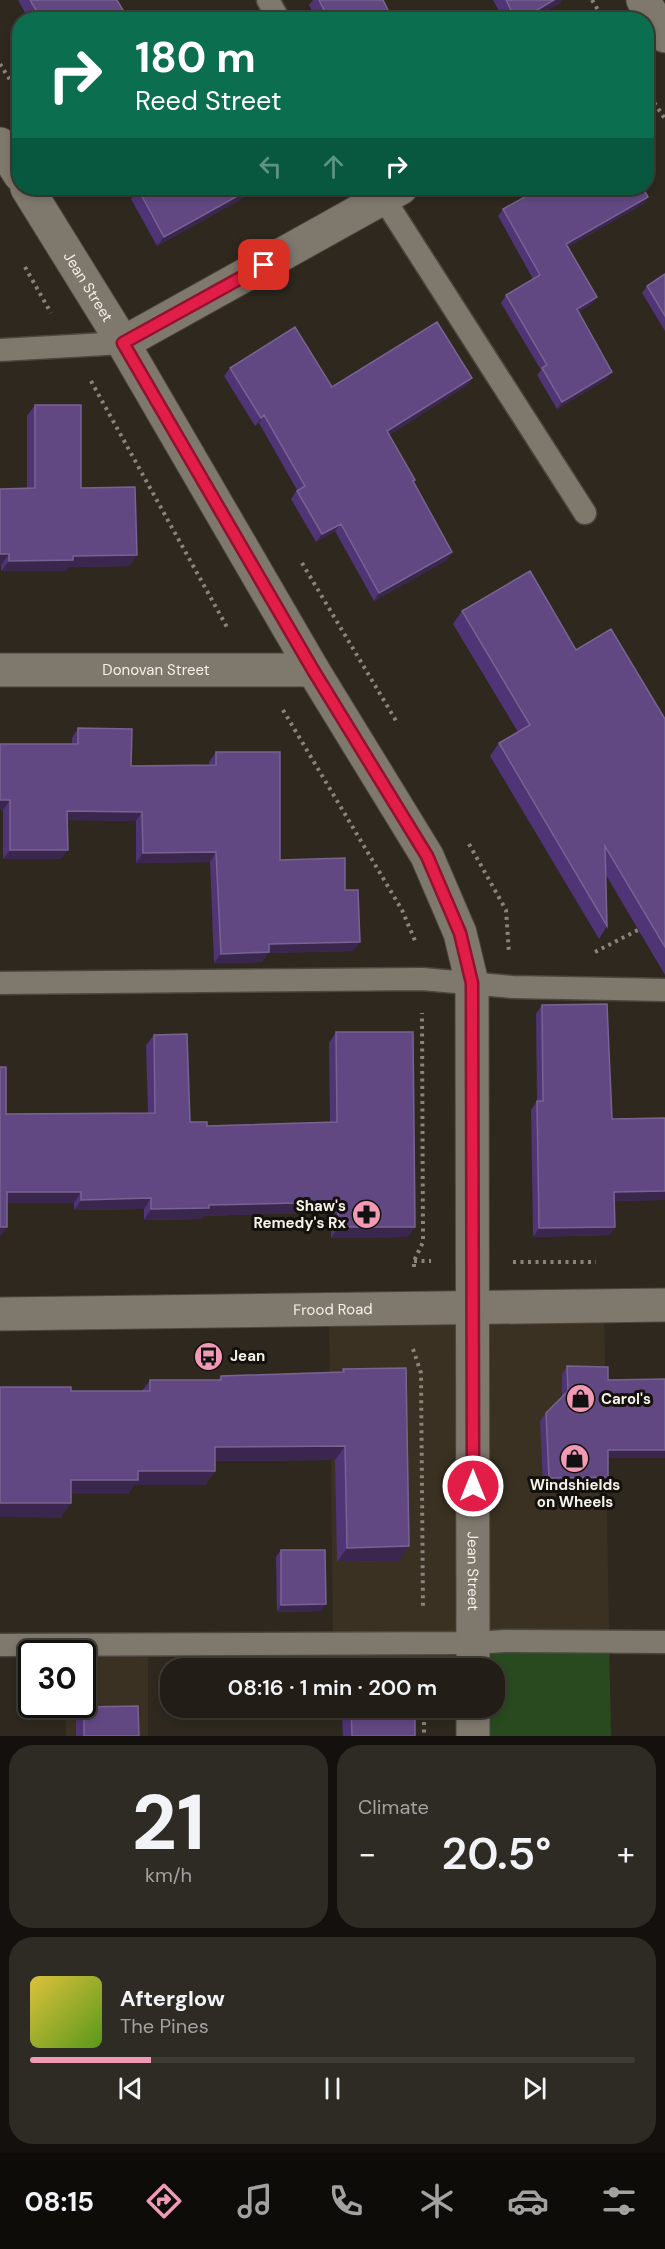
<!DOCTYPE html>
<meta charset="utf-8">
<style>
:root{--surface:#221e17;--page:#2e2b24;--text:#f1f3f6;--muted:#a2a2a1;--line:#3f3c36;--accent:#f09ab5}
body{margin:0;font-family:"DM Sans",sans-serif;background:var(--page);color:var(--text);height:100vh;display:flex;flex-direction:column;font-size:22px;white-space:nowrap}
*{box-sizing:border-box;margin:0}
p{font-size:20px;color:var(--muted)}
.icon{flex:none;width:33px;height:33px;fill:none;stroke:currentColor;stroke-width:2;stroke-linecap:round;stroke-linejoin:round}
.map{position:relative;height:1736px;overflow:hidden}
.side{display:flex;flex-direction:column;gap:9px;padding:9px;background:#13100d;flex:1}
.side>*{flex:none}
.hud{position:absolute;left:12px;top:12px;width:642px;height:183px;border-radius:24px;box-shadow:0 3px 9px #0003,0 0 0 2px var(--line);background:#0b6e4f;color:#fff;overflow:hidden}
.speed{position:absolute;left:18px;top:1640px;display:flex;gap:12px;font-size:30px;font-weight:700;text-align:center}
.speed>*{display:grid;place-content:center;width:78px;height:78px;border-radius:50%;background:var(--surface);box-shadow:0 3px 9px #0003,0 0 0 2px var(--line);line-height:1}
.speed .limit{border:3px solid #111;border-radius:9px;background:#fff;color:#111}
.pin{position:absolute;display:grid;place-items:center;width:51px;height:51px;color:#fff;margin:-26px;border-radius:12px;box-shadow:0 3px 9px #0006}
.me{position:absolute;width:66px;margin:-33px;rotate:0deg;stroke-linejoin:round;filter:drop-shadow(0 0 4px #0008)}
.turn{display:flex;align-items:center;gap:21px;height:126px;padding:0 24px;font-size:27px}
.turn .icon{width:78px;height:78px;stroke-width:2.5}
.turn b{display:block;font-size:42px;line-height:51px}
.lanes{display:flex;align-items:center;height:57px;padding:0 24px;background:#0003;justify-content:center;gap:30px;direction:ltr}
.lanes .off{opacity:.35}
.big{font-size:45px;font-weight:600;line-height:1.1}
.side .card{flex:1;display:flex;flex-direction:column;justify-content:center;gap:9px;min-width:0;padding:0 21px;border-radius:24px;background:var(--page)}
.side .dial{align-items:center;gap:0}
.dial b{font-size:78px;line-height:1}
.song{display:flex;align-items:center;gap:18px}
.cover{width:72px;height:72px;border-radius:9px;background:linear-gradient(135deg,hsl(50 70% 55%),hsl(90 70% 35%))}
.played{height:6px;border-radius:3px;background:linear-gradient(90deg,var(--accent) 20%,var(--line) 20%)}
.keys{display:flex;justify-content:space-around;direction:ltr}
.heat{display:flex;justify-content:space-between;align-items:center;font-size:33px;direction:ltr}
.side .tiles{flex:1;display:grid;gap:9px;grid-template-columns:1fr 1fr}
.card:last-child{grid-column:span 2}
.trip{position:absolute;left:160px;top:1658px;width:345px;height:60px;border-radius:24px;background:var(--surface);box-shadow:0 3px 9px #0003,0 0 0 2px var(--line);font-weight:600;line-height:60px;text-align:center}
.tabs{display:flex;height:96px;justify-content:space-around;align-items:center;background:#0e0c09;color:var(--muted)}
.tabs .icon{width:42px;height:42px}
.tabs .on{color:var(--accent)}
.tabs b{font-size:27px;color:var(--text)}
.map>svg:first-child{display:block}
.built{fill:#3a3122}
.green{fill:#29491f}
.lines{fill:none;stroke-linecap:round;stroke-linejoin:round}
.service-casing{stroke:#4b473e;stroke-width:25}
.minor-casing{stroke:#4b473e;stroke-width:35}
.tertiary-casing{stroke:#4b473e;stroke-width:35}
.path{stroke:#89847c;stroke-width:4;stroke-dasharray:3 4.5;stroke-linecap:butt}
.service{stroke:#7f786d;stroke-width:22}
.minor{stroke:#7f786d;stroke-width:33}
.tertiary{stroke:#7f786d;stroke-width:33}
.wall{fill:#4f3476}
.shaded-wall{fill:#3b274e}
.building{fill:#614882;stroke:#786392;stroke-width:1.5}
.route-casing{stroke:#92132f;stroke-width:15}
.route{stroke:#e11d48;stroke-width:10}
.labels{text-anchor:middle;stroke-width:6;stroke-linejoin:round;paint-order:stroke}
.street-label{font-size:15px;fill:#f4f0ea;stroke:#14110d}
.poi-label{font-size:15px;font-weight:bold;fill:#f4f0ea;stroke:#14110d;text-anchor:start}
</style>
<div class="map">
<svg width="665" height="1736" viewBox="0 0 665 1736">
<rect width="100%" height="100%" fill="#2e281f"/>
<path class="built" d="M 604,1303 L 609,1638 L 333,1641 L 329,1306 Z
M 148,1647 L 148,1736 L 66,1736 L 65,1704 L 82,1704 L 82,1653 Z"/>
<path class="green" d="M 609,1638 L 611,1736 L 470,1736 L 470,1707 L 495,1707 L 495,1668 L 470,1668 L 470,1641 Z"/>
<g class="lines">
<defs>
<path id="service" d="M 268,0 L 279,20
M 377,188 L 585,513
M 0,350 L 123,343
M 0,983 L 422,979 L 512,987 L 665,990
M 0,1645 L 473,1643 L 505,1641 L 665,1642"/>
<g id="minor">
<path d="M 643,0 L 665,36"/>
<path d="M 0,144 L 20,175"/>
<path id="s1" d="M 27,188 L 123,343 L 313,670 L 427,856 L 460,933 L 472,983 L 473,1668"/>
<path d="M 123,343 L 401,188"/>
<path id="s2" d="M 0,670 L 313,670"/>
<path d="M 473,1736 L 473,1707"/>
</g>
<g id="tertiary">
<path id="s3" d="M 0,1314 L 665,1305"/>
</g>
</defs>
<use href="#service" class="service-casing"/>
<use href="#minor" class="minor-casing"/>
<use href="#tertiary" class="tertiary-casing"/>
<path class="path" d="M 592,0 L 604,20
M 0,64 L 20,96
M 646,90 L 665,119
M 25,267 L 51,313
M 91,381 L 228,629
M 302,563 L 398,724
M 283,710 L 402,910 L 416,943
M 469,844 L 506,910 L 509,953
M 595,952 L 638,930
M 414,1261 L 431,1261
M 513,1262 L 596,1262
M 414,1267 L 414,1261 L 423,1242 L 422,1013
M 413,1349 L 421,1373 L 423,1607
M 424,1707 L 424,1736"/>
<use href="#service" class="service"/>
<use href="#minor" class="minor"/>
<use href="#tertiary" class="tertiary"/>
</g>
<path class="wall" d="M 18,0 L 117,0 L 125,20 L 29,20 Z
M 313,0 L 383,0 L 393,20 L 317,20 L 309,5 Z
M 493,0 L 562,0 L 560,3 L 531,20 L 504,20 Z
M 141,188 L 257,188 L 254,192 L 157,246 L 131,199 L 138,189 Z
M 648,197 L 643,204 L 568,247 L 592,304 L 579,312 L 607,379 L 557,409 L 537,375 L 541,370 L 501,303 L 506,295 L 533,279 L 498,216 L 503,209 Z
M 665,274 L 665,331 L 642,293 L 647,286 Z
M 230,368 L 332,387 L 472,378 L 466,386 L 389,435 L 415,480 L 414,482 L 452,552 L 447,560 L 374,601 L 335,531 L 316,542 L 291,499 L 297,490 L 259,423 L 255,426 L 224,376 Z
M 35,405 L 81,488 L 130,566 L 68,567 L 66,571 L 1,571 L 1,565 L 27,488 L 27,416 Z
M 462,611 L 576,650 L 665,719 L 665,975 L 606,875 L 607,926 L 599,939 L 490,756 L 499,743 L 518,732 L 453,624 Z
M 78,728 L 131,766 L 209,765 L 209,762 L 216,752 L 280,860 L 345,890 L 353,951 L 268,953 L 262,962 L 214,963 L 210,862 L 136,863 L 136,821 L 67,820 L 61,859 L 3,859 L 3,810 L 0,810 L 0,744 L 72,744 L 72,738 Z
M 542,1005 L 612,1119 L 665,1200 L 614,1201 L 615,1227 L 609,1235 L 533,1237 L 531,1110 L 537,1101 L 536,1014 Z
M 336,1032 L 408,1237 L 331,1238 L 331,1212 L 204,1216 L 202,1219 L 144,1220 L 144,1209 L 74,1210 L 74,1203 L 7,1203 L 6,1114 L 148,1113 L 146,1045 L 154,1035 L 190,1122 L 207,1126 L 330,1122 L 329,1043 Z
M 567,1366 L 608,1380 L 665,1458 L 608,1458 L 608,1477 L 602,1485 L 543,1486 L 540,1421 L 546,1413 L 562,1397 L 562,1374 Z
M 343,1369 L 399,1561 L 337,1562 L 335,1460 L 215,1461 L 215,1471 L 205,1485 L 134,1485 L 128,1494 L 71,1494 L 61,1518 L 71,1391 L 142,1391 L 150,1380 L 218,1380 L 221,1376 L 341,1372 Z
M 281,1550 L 321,1611 L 277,1612 L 276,1557 Z
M 84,1707 L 139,1736 L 76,1736 L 76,1718 Z
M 350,1707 L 415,1707 L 415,1736 L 343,1736 L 342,1718 Z"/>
<path class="shaded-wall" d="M 554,0 L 562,0 L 560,3 L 531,20 L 520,20 Z
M 252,188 L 257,188 L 254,192 L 157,246 L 164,237 Z
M 648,197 L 643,204 L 561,251 L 566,244 Z
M 597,297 L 592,304 L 572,316 L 577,309 Z
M 612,372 L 607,379 L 557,409 L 562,402 Z
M 472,378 L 466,386 L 382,439 L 387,431 Z
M 264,415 L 259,423 L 255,426 L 261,418 Z
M 341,524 L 335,531 L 316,542 L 322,534 Z
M 452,552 L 447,560 L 374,601 L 379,593 Z
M 0,554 L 9,554 L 1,565 L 0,565 Z
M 137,555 L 130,566 L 68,567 L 66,571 L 1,571 L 9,561 L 73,556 Z
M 0,800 L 10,800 L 3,810 L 0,810 Z
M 67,811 L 142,812 L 136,821 L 61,820 Z
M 10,850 L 68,850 L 61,859 L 3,859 Z
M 216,852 L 210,862 L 136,863 L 143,853 Z
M 360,942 L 353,951 L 268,953 L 262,962 L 214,963 L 221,954 L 269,944 Z
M 665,1191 L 665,1200 L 608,1201 L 614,1192 Z
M 7,1192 L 81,1192 L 74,1203 L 0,1203 Z
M 151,1198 L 144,1209 L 74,1210 L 81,1200 Z
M 338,1202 L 331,1212 L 204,1216 L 202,1219 L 144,1220 L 151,1209 L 209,1205 Z
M 0,1227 L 7,1227 L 0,1237 Z
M 338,1227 L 415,1227 L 408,1237 L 331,1238 Z
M 615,1227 L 609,1235 L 533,1237 L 539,1228 Z
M 345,1446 L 335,1460 L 205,1461 L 215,1447 Z
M 608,1450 L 665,1450 L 665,1458 L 602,1458 Z
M 138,1471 L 215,1471 L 205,1485 L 134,1485 L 128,1494 L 61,1494 L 71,1480 Z
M 608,1477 L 602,1485 L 543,1486 L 549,1478 Z
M 0,1503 L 71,1503 L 61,1518 L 0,1517 Z
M 409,1546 L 399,1561 L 337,1562 L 347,1548 Z
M 326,1604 L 321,1611 L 277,1612 L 281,1605 Z"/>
<path class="building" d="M 30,0 L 117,0 L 127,17 L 122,20 L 42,20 Z
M 319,0 L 383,0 L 393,20 L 329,20 Z
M 506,0 L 554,0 L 520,20 L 516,20 Z
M 141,188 L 252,188 L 164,237 L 138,189 Z
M 541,188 L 643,188 L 648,197 L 566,244 L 597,297 L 577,309 L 612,372 L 562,402 L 542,368 L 547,365 L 506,295 L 540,275 L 503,209 Z
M 665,274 L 665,316 L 647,286 Z
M 437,322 L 472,378 L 387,431 L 415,480 L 413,481 L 452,552 L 379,593 L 341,524 L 322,534 L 297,491 L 305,486 L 264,415 L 261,418 L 230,368 L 295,327 L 332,387 Z
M 35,405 L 81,405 L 81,488 L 135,487 L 137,555 L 73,556 L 73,560 L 9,561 L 9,554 L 0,554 L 0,489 L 35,488 Z
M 530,571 L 576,650 L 611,629 L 665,719 L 665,947 L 605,846 L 607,926 L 499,743 L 530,725 L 462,611 Z
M 78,728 L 132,729 L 131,766 L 216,765 L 216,752 L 280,752 L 280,860 L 345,858 L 345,890 L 358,890 L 360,942 L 269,944 L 269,952 L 221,954 L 216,852 L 143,853 L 142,812 L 67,811 L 68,850 L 10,850 L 10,800 L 0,800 L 0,744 L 78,744 Z
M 607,1004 L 612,1119 L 665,1118 L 665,1191 L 614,1192 L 615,1227 L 539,1228 L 537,1101 L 543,1101 L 542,1005 Z
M 336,1032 L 413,1032 L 415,1227 L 338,1227 L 338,1202 L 209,1205 L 209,1208 L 151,1209 L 151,1198 L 81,1200 L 81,1192 L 7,1192 L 7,1227 L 0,1227 L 0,1067 L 6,1067 L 6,1114 L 155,1113 L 154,1035 L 187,1034 L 190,1122 L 207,1122 L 207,1126 L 337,1122 Z
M 567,1366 L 608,1367 L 608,1380 L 665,1379 L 665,1450 L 608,1450 L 608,1477 L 549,1478 L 546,1413 L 568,1391 Z
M 406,1368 L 409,1546 L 347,1548 L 345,1446 L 215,1447 L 215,1471 L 138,1471 L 138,1480 L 71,1480 L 71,1503 L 0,1503 L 0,1387 L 71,1387 L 71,1391 L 150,1391 L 150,1380 L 221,1380 L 221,1376 L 344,1372 L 343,1369 Z
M 281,1550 L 325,1550 L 326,1604 L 281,1605 Z
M 138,1706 L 139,1736 L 84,1736 L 84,1707 Z
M 351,1707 L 415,1707 L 415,1736 L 352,1736 Z"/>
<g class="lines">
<defs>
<path id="route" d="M 264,265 L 123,343 L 313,670 L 427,856 L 460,933 L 472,983 L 473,1486"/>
</defs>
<use href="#route" class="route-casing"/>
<use href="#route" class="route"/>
</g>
<defs>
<symbol id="pharmacy-disc" viewBox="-11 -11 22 22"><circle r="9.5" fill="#f09ab5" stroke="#14110d"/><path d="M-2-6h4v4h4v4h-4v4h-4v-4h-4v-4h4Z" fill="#111"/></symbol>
<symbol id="bus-disc" viewBox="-11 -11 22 22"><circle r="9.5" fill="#f09ab5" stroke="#14110d"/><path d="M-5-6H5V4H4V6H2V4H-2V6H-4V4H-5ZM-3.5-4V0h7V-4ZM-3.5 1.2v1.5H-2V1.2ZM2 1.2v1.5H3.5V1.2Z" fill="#111"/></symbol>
<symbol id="shop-disc" viewBox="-11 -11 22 22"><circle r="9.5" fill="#f09ab5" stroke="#14110d"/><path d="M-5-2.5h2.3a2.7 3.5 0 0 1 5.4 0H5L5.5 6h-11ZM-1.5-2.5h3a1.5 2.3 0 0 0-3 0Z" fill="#111"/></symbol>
</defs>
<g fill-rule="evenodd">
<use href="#pharmacy-disc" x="350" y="1198" width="33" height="33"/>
<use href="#bus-disc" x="192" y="1340" width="33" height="33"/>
<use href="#shop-disc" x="564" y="1382" width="33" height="33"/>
<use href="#shop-disc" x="558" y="1442" width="33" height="33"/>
</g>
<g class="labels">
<g class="street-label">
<text dy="5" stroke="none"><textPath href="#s1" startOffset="116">Jean Street</textPath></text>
<text dy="5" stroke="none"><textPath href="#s2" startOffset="156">Donovan Street</textPath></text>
<text dy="5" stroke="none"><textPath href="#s3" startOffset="333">Frood Road</textPath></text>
<text dy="5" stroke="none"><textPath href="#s1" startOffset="1502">Jean Street</textPath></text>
</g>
<g class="poi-label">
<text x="346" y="1211" text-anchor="end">Shaw's<tspan x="346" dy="17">Remedy's Rx</tspan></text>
<text x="230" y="1361">Jean</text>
<text x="601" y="1404">Carol's</text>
<text x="575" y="1490" text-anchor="middle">Windshields<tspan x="575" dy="17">on Wheels</tspan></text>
</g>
</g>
</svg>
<div class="speed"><div class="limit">30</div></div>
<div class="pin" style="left:264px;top:265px;background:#d93025"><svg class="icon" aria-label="arrive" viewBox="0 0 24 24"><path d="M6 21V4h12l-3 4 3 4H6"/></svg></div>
<svg class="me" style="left:473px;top:1486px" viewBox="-20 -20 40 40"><circle r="17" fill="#e11d48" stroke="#fff" stroke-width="3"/><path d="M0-11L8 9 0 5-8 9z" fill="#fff"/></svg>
<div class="trip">08:16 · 1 min · 200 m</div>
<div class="hud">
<div class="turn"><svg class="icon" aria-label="right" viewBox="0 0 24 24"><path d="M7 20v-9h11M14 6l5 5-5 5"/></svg><div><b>180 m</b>Reed Street</div></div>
<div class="lanes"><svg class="icon off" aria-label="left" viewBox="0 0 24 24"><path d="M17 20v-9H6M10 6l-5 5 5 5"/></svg><svg class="icon off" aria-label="ahead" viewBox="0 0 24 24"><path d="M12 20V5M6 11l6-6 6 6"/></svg><svg class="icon" aria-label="right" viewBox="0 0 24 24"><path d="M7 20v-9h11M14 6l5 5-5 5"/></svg></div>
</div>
</div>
<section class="side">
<div class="tiles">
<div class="card dial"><b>21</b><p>km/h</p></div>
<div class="card"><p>Climate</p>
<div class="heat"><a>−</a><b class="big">20.5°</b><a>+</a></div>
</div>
<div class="card">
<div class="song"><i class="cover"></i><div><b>Afterglow</b><p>The Pines</p></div></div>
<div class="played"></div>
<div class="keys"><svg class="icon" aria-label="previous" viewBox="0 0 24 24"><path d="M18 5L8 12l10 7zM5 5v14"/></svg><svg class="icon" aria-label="pause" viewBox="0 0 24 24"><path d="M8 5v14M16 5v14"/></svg><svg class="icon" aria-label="next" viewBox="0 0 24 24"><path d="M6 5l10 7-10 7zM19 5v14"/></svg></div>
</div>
</div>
</section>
<nav class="tabs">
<b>08:15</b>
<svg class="icon on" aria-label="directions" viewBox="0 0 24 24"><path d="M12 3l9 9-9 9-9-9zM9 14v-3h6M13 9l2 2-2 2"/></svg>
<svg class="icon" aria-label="music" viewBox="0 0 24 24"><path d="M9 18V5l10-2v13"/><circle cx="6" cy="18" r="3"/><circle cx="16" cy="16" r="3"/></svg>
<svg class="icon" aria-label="phone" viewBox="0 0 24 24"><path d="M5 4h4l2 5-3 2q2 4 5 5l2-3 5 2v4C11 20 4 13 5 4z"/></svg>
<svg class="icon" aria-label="climate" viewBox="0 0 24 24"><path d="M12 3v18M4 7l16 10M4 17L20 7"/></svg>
<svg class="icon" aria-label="car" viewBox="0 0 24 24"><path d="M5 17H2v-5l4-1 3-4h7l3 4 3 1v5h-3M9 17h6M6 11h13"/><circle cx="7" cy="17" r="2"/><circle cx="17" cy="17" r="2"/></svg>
<svg class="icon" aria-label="filters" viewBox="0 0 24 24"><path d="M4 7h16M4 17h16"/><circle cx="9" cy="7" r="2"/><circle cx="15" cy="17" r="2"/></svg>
</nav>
